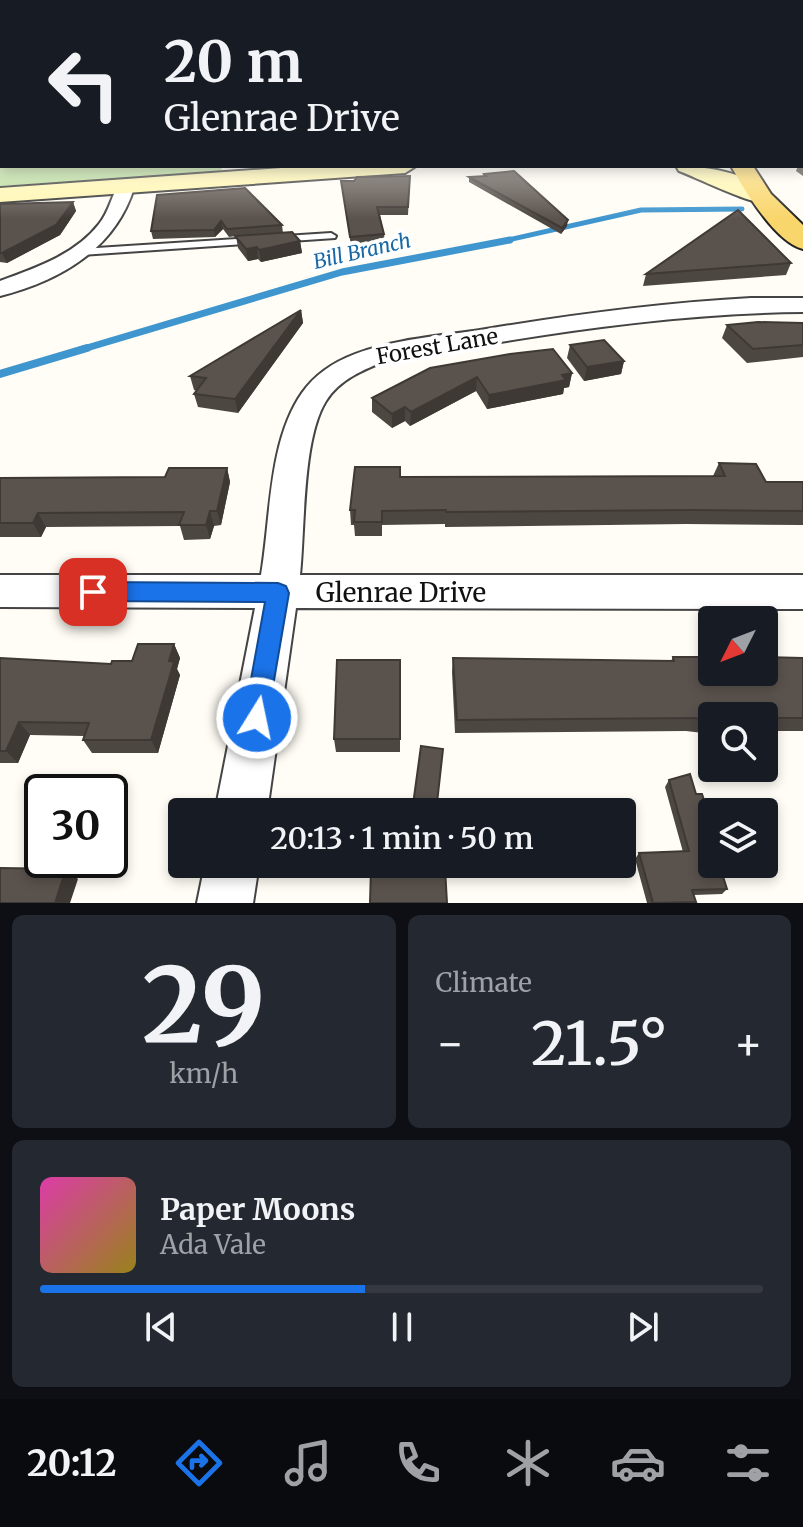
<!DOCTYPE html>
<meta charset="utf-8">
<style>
:root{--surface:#171b24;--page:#242831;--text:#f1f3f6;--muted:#9ea1a6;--line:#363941;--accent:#1a73e8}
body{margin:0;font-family:Merriweather,serif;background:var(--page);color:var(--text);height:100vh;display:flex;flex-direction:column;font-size:30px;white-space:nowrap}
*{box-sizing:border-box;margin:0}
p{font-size:26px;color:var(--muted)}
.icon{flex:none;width:44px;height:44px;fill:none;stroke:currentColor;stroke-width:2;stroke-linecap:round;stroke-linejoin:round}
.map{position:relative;height:903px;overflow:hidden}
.panel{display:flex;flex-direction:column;gap:12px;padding:12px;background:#0d0f14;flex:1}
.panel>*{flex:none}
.banner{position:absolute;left:0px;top:0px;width:804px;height:168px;box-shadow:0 4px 12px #0003;background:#171b24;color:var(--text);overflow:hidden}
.needle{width:52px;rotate:228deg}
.fabs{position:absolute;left:698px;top:606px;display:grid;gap:16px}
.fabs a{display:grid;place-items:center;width:80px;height:80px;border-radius:8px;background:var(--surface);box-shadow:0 4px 12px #0003;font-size:40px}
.speed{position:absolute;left:24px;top:774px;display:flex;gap:16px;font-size:40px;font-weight:700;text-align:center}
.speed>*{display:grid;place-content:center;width:104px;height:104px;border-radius:50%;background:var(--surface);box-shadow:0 4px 12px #0003;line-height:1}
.speed .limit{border:4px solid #111;border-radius:12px;background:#fff;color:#111}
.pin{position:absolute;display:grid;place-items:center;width:68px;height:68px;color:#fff;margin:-34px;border-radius:16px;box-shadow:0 4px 12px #0006}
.me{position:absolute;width:88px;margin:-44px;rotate:10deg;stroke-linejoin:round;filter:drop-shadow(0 0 6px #0008)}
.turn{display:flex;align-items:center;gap:28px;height:168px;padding:0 32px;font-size:36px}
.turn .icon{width:104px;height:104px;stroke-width:2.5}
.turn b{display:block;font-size:56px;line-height:68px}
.big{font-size:60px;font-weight:600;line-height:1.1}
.panel .card{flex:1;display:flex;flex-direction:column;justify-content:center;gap:12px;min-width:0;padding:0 28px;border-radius:12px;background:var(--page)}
.panel .dial{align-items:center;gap:0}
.dial b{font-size:104px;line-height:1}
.song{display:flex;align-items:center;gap:24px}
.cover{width:96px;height:96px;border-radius:12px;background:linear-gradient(135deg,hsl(320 70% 55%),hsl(50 70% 35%))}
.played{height:8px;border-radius:4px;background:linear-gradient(90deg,var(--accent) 45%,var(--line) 45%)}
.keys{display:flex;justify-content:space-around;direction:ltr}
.heat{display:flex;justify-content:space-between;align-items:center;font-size:44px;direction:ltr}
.panel .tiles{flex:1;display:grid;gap:12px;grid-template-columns:1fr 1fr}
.card:last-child{grid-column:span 2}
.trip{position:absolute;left:168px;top:798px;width:468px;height:80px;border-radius:8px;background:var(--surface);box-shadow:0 4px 12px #0003;font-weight:600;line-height:80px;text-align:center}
.menu{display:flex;height:128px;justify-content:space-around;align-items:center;background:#090b0e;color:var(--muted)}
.menu .icon{width:56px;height:56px}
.menu .selected{color:var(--accent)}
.menu b{font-size:36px;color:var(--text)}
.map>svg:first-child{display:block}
.forest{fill:#b9dc9c}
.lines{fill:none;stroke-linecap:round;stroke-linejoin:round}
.stream-far2{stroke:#3f96cf;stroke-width:5}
.stream-far1{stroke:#3f96cf;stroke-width:7}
.stream{stroke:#3f96cf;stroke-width:8}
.service-casing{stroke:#444;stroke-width:4}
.minor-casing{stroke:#444;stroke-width:4}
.secondary-casing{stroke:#333;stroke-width:4}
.primary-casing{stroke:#222;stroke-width:4}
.service{fill:#fff;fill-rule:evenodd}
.minor{fill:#fff;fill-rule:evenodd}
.secondary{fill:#fff6b0;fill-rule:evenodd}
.primary{fill:#f9d66b;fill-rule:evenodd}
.wall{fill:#4d4742}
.shaded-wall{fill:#3f3936}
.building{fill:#5a524d;stroke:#3f3936;stroke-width:2}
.route{fill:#1a73e8;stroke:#114b97;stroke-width:2}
.labels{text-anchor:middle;stroke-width:8;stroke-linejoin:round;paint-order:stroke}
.far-water-label{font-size:20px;font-style:italic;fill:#1768a6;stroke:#fff}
.street-label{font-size:22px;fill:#111;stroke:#fff}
.near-street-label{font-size:26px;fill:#111;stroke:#fff}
</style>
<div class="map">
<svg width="803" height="903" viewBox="0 0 803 903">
<rect width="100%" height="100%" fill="#fffdf5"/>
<path class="forest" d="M 0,93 L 2,166 L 222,166 L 221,172 L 0,186 Z"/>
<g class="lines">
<path class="stream-far2" d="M 499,242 L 641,210 L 742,209"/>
<path class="stream-far1" d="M 80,350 L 342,272 L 510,240"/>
<path class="stream" d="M 0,374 L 87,348"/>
<defs>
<path id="service" d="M 2,100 L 2,104 L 0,105 L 0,101 Z
M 0,118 L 2,118 L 2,122 L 0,122 Z
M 331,233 L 336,236 L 335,238 L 81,255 L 76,252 L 81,249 Z"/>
<path id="minor" d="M 125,183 L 134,188 C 115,249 60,281 0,296 L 0,281 C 35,268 75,255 99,224 C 109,212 111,197 119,184 Z
M 751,298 L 803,298 L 803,312 C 699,313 597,326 494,343 C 459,348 420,350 386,361 C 364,369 339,380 326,401 C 302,439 305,529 300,575 L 803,575 L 803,609 L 296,608 L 267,812 L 215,812 L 255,608 L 0,607 L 0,575 L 261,575 C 271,517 268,442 302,393 C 315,374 334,362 355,354 C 395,339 439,336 480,330 C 570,315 660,303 751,298 Z
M 205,864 L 259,864 L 253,903 L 197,903 Z"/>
<path id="secondary" d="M 309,166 L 416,166 L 405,173 L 0,202 L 0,188 Z
M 676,166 C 704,166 755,173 773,198 L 770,203 C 755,207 698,178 679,171 Z"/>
<path id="primary" d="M 731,166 L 753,166 L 771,194 L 803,225 L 803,249 C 775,242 745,191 731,166 Z"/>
</defs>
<use href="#service" class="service-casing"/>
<use href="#minor" class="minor-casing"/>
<use href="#secondary" class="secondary-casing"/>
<use href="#primary" class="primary-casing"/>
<use href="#service" class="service"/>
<use href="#minor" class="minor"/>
<use href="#secondary" class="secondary"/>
<use href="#primary" class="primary"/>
</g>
<path class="wall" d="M 802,163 L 803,163 L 803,176 L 796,171 L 798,166 L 802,166 Z
M 484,174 L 567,226 L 561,234 L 469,182 L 469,177 L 483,176 Z
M 410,176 L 408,215 L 380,215 L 384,234 L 385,244 L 351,246 L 341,181 Z
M 157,195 L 282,225 L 283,233 L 300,241 L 302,253 L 261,262 L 258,259 L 248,261 L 238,248 L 236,236 L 229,237 L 223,229 L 215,237 L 153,239 L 151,231 Z
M 73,202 L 76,211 L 60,235 L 7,263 L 0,262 L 0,204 Z
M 791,263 L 786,275 L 643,286 L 646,274 Z
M 301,310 L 303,323 L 238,413 L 198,407 L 194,394 L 197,391 L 194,390 L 190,376 Z
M 803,323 L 803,357 L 747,363 L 722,338 L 727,325 Z
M 570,345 L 624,361 L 621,374 L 584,381 L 567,358 Z
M 430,368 L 572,373 L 569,387 L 564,388 L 563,394 L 487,409 L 476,391 L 410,426 L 405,421 L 392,428 L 372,412 L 372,398 Z
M 719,463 L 766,482 L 803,482 L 803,525 L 686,524 L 445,527 L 445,524 L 382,525 L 382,536 L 355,536 L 354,525 L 351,525 L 350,510 L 400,477 L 713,476 Z
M 227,468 L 230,482 L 221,525 L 214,526 L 210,539 L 184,540 L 180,526 L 46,527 L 41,537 L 0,537 L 0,478 L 165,477 Z
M 174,644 L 180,658 L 177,669 L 180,675 L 158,753 L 92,753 L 83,740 L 84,736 L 30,735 L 18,763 L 0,763 L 0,658 L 111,664 L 132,661 Z
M 673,657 L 803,658 L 803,731 L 766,731 L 773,748 L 764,758 L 764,716 L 712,716 L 712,760 L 703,733 L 686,731 L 455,733 L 452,672 L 453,658 L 671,661 Z
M 400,660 L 400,752 L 336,752 L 334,739 Z
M 669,780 L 696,794 L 712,824 L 708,829 L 727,889 L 722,894 L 694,895 L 695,903 L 647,903 L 635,859 L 639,853 L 683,852 L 665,787 Z"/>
<path class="shaded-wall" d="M 73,202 L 76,211 L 60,235 L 7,263 L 2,253 Z
M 568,220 L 567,226 L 561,234 L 562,228 Z
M 221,221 L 223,229 L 215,237 L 214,230 Z
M 300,241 L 302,253 L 261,262 L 259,250 Z
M 257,247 L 258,259 L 248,261 L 246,249 Z
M 301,310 L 303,323 L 238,413 L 235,399 Z
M 624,361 L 621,374 L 584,381 L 587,367 Z
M 572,373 L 569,387 L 564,388 L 563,394 L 487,409 L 489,395 Z
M 477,377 L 476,391 L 410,426 L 411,412 Z
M 405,407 L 405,421 L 392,428 L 392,414 Z
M 227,468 L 230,482 L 221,525 L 217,511 Z
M 210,511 L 214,526 L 210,539 L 206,525 Z
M 38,513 L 46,527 L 41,537 L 33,523 Z
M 174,644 L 180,658 L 177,669 L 180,675 L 158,753 L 151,740 Z
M 19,722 L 30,735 L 18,763 L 6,751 Z
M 66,869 L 78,879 L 70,903 L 55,903 Z"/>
<path class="building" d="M 514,171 L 568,220 L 562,228 L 469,177 L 486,176 L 484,174 Z
M 410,176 L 408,207 L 377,207 L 384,234 L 350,237 L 341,181 L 354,181 L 357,177 Z
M 245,188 L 282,225 L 227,229 L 221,221 L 214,230 L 151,231 L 157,195 Z
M 73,202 L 56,225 L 2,253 L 0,253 L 0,204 Z
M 738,210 L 791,263 L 646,274 Z
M 292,232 L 300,241 L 259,250 L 257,247 L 246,249 L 235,236 Z
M 301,310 L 235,399 L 194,394 L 206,378 L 190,376 Z
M 758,322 L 803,323 L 803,345 L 753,349 L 727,325 Z
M 604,340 L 624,361 L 587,367 L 570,345 Z
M 553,349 L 572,373 L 562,375 L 566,380 L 489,395 L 477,377 L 411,412 L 405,407 L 392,414 L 372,398 L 430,368 L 510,354 Z
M 719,463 L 756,464 L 766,482 L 803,482 L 803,511 L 692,510 L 446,512 L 446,510 L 382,511 L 382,522 L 354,522 L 355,510 L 350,510 L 355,467 L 400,467 L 400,477 L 725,476 Z
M 169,468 L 227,468 L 217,511 L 210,511 L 206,525 L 179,525 L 184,512 L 38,513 L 33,523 L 0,523 L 0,478 L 165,477 Z
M 138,644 L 174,644 L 169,661 L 174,662 L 151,740 L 83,740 L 89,723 L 19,722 L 6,751 L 0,751 L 0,658 L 111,664 L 112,661 L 132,661 Z
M 673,657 L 712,657 L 712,672 L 764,672 L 764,657 L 803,658 L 803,718 L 764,718 L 764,716 L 712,716 L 712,721 L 694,718 L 457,720 L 453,658 L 674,661 Z
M 337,660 L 400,660 L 400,739 L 334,739 Z
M 764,727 L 773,748 L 764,748 Z
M 421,746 L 443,749 L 436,812 L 412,812 Z
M 690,774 L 696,794 L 702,794 L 712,824 L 706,824 L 712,842 L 712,864 L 719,864 L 727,889 L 692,890 L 696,902 L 653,903 L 639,853 L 689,851 L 669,780 Z
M 0,868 L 66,869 L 55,903 L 0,903 Z
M 371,868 L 445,868 L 447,903 L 370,903 Z"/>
<linearGradient id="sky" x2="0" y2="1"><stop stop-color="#95c6ee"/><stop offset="0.42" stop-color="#fffefa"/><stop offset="1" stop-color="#fffefa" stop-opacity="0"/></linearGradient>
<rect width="803" height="219" fill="url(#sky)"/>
<path class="route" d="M 93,582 L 278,583 L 286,586 L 289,593 L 266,727 L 257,731 L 247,727 L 244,718 L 265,602 L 93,601 L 85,598 L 81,592 L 85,585 Z"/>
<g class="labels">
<g class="far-water-label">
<text transform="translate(362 251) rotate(-13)" y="7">Bill Branch</text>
</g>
<g class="street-label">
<text transform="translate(437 346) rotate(-10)" y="8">Forest Lane</text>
</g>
<g class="near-street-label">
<text x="401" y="602">Glenrae Drive</text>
</g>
</g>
</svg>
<div class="fabs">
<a><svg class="needle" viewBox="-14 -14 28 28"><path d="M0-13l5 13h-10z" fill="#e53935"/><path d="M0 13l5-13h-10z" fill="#9ea1a6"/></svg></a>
<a><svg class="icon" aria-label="search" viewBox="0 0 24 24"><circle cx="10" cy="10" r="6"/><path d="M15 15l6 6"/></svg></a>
<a><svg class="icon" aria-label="layers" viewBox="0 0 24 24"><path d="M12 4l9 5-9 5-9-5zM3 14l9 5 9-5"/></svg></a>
</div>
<div class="speed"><div class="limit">30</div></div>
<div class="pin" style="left:93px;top:592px;background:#d93025"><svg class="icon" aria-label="arrive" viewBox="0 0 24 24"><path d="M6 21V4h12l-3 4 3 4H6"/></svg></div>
<svg class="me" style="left:257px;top:718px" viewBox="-20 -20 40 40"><circle r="17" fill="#1a73e8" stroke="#fff" stroke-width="3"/><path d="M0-11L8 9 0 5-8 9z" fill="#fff"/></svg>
<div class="trip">20:13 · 1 min · 50 m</div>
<div class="banner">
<div class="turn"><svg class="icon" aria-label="left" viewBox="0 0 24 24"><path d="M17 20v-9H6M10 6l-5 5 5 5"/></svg><div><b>20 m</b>Glenrae Drive</div></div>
</div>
</div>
<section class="panel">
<div class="tiles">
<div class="card dial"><b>29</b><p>km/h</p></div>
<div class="card"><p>Climate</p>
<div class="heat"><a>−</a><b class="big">21.5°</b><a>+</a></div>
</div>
<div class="card">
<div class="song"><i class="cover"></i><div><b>Paper Moons</b><p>Ada Vale</p></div></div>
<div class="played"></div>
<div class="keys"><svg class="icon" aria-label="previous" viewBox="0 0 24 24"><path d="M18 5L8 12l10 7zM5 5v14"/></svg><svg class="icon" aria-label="pause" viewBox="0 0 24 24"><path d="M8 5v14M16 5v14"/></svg><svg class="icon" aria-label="next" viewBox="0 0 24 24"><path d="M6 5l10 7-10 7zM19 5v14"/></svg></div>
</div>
</div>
</section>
<nav class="menu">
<b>20:12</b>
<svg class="icon selected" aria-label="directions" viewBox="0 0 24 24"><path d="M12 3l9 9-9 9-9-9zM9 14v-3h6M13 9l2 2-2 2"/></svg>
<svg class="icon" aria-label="music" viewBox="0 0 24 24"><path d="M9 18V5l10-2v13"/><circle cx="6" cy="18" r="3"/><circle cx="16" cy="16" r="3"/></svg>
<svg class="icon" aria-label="phone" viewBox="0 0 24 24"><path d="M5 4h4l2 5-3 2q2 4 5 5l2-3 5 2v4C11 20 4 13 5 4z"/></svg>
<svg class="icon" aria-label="climate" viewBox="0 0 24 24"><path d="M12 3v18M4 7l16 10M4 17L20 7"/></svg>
<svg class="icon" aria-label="car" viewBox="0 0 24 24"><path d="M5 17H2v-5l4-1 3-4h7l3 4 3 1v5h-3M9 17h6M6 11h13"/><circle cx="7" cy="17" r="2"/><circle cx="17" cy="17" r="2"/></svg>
<svg class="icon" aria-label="filters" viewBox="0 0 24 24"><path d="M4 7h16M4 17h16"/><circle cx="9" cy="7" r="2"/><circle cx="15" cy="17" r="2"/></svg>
</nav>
